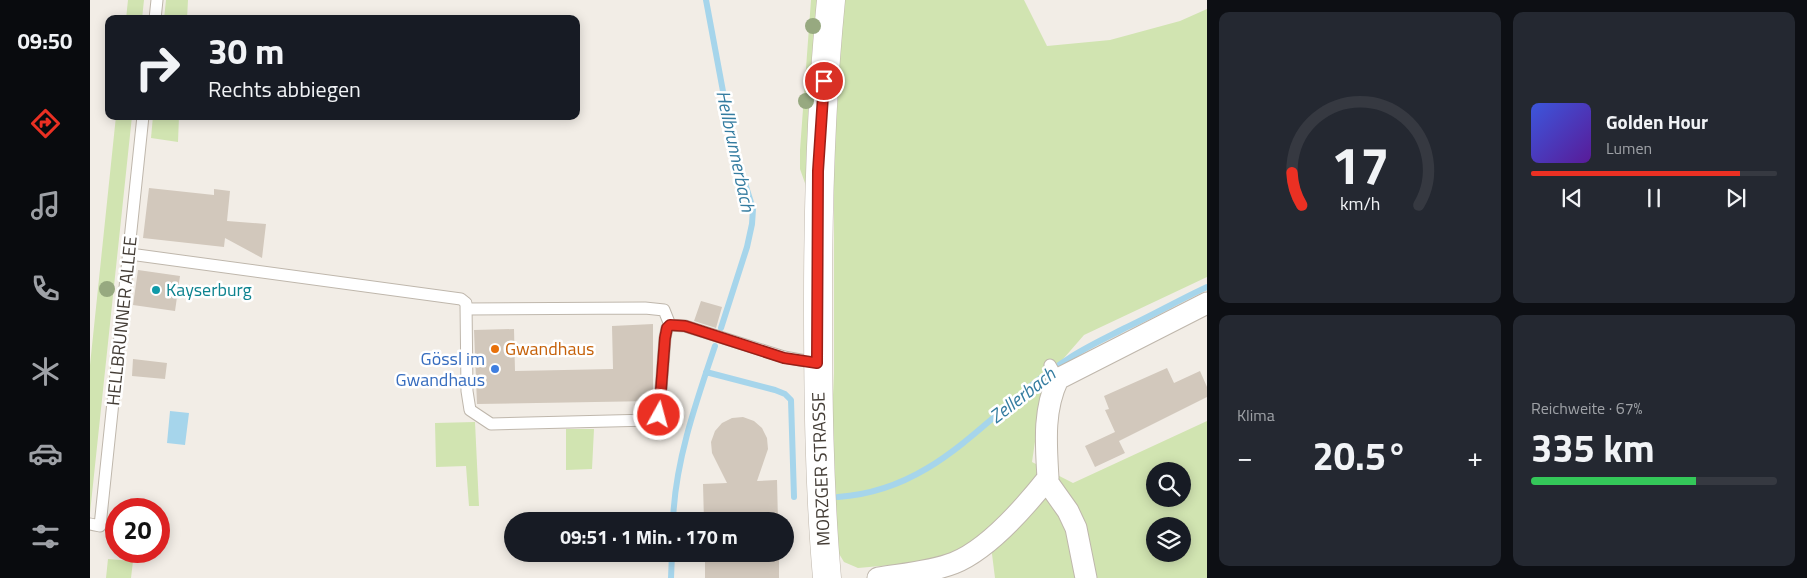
<!DOCTYPE html>
<html lang="de">
<meta charset="utf-8">
<style>
:root{--surface:#171b24;--page:#242831;--text:#f1f3f6;--muted:#9ea1a6;--line:#363941;--accent:#eb3023}
body{margin:0;font-family:"Titillium Web",sans-serif;background:var(--page);color:var(--text);height:100vh;display:flex;flex-direction:column;font-size:19px;white-space:nowrap}
*{box-sizing:border-box;margin:0}
p{font-size:16px;color:var(--muted)}
.icon{flex:none;width:28px;height:28px;fill:none;stroke:currentColor;stroke-width:2;stroke-linecap:round;stroke-linejoin:round}
.map{position:relative;flex:1;overflow:hidden}
.sheet{display:flex;flex-direction:column;gap:12px;padding:12px;background:#0d0f14;width:600px}
.sheet>*{flex:none}
.banner{position:absolute;left:15px;top:15px;width:475px;height:105px;border-radius:10px;box-shadow:0 2px 12px #0003;background:#171b24;color:var(--text);overflow:hidden}
.buttons{position:absolute;left:1056px;top:462px;display:grid;gap:10px}
.buttons a{display:grid;place-items:center;width:45px;height:45px;border-radius:50%;background:var(--surface);box-shadow:0 2px 12px #0003;font-size:25px}
.speed{position:absolute;left:15px;top:498px;display:flex;gap:10px;font-size:25px;font-weight:700;text-align:center}
.speed>*{display:grid;place-content:center;width:65px;height:65px;border-radius:50%;background:var(--surface);box-shadow:0 2px 12px #0003;line-height:1}
.speed .limit{border:8px solid #d22;background:#fff;color:#111}
.pin{position:absolute;display:grid;place-items:center;width:42px;height:42px;color:#fff;margin:-21px;border:2px solid #fff;border-radius:50%;box-shadow:0 1px 5px #0007}
.me{position:absolute;width:55px;margin:-28px;rotate:7deg;stroke-linejoin:round;filter:drop-shadow(0 0 4px #0008)}
.turn{display:flex;align-items:center;gap:18px;height:105px;padding:0 20px;font-size:22px}
.turn .icon{width:65px;height:65px;stroke-width:2.5}
.turn b{display:block;font-size:35px;line-height:42px}
.big{font-size:38px;font-weight:700;line-height:1.1}
.sheet .card{flex:1;display:flex;flex-direction:column;justify-content:center;gap:8px;min-width:0;padding:0 18px;border-radius:10px;background:var(--page)}
.sheet .dial{align-items:center;gap:0}
.dial svg{height:130px;overflow:visible;fill:none;stroke:var(--line);stroke-width:7;stroke-linecap:round;text-anchor:middle}
.dial text{fill:var(--text);stroke:none}
.song{display:flex;align-items:center;gap:15px}
.cover{width:60px;height:60px;border-radius:8px;background:linear-gradient(135deg,hsl(230 70% 55%),hsl(270 70% 35%))}
.played{height:5px;border-radius:2px;background:linear-gradient(90deg,var(--accent) 85%,var(--line) 85%)}
.keys{display:flex;justify-content:space-around;direction:ltr}
.heat{display:flex;justify-content:space-between;align-items:center;font-size:28px;direction:ltr}
.charge{height:8px;border-radius:4px;background:linear-gradient(90deg,#34c759 67%,var(--line) 0)}
.sheet .tiles{flex:1;display:grid;gap:12px;grid-template-columns:repeat(2,1fr)}
.trip{position:absolute;left:414px;top:512px;width:290px;height:50px;border-radius:25px;background:var(--surface);box-shadow:0 2px 12px #0003;font-weight:700;line-height:50px;text-align:center}
main{display:flex;flex:1;min-height:0}
.dock{display:flex;flex-direction:column;width:90px;justify-content:space-around;align-items:center;background:#090b0e;color:var(--muted)}
.dock .icon{width:35px;height:35px}
.dock .current{color:var(--accent)}
.dock b{font-size:22px;color:var(--text)}
.map>svg:first-child{display:block}
.green{fill:#d1e4b1;fill-rule:evenodd}
.water{fill:#a6d5eb}
.lines{fill:none;stroke-linecap:round;stroke-linejoin:round}
.stream{stroke:#a6d5eb;stroke-width:6}
.building{fill:#d2c8bc}
.service-casing{stroke:#bfb7ac;stroke-width:13}
.minor-casing{stroke:#bfb7ac;stroke-width:23}
.tertiary-casing{stroke:#bfb7ac;stroke-width:29}
.service{stroke:#fff;stroke-width:11}
.minor{stroke:#fff;stroke-width:21}
.tertiary{stroke:#fff;stroke-width:28}
.tree{fill:#97a980}
.route-casing{stroke:#991f17;stroke-width:12}
.route{stroke:#eb3023;stroke-width:9}
.culture-dot{fill:#0f9aa8;stroke:#fff;stroke-width:2}
.food-dot{fill:#e8710a;stroke:#fff;stroke-width:2}
.shop-dot{fill:#3f7fe0;stroke:#fff;stroke-width:2}
.labels{text-anchor:middle;stroke-width:5;stroke-linejoin:round;paint-order:stroke}
.culture-label{font-size:18px;fill:#0d838f;stroke:#fff;text-anchor:start}
.street-label{font-size:18px;fill:#443d36;stroke:#fff}
.food-label{font-size:18px;fill:#c56008;stroke:#fff;text-anchor:start}
.shop-label{font-size:18px;fill:#366cbe;stroke:#fff;text-anchor:end}
.water-label{font-size:19px;font-style:italic;fill:#347ca0;stroke:#fff}
</style>
<main>
<nav class="dock">
<b>09:50</b>
<svg class="icon current" aria-label="directions" viewBox="0 0 24 24"><path d="M12 3l9 9-9 9-9-9zM9 14v-3h6M13 9l2 2-2 2"/></svg>
<svg class="icon" aria-label="music" viewBox="0 0 24 24"><path d="M9 18V5l10-2v13"/><circle cx="6" cy="18" r="3"/><circle cx="16" cy="16" r="3"/></svg>
<svg class="icon" aria-label="phone" viewBox="0 0 24 24"><path d="M5 4h4l2 5-3 2q2 4 5 5l2-3 5 2v4C11 20 4 13 5 4z"/></svg>
<svg class="icon" aria-label="climate" viewBox="0 0 24 24"><path d="M12 3v18M4 7l16 10M4 17L20 7"/></svg>
<svg class="icon" aria-label="car" viewBox="0 0 24 24"><path d="M5 17H2v-5l4-1 3-4h7l3 4 3 1v5h-3M9 17h6M6 11h13"/><circle cx="7" cy="17" r="2"/><circle cx="17" cy="17" r="2"/></svg>
<svg class="icon" aria-label="filters" viewBox="0 0 24 24"><path d="M4 7h16M4 17h16"/><circle cx="9" cy="7" r="2"/><circle cx="15" cy="17" r="2"/></svg>
</nav>
<div class="map">
<svg width="1117" height="578" viewBox="0 0 1117 578">
<rect width="100%" height="100%" fill="#f2ede6"/>
<path class="green" d="M 38,0 L 54,0 L 52,19 L 36,19 Z
M 76,0 L 98,0 L 97,19 L 74,19 Z
M 721,0 L 730,0 L 716,186 L 710,169 L 710,150 Z
M 753,0 L 934,0 L 957,46 L 1020,40 L 1090,21 L 1117,9 L 1117,277 L 994,335 L 954,381 L 942,462 L 983,483 L 1117,421 L 1117,578 L 905,578 L 899,530 L 866,552 L 824,563 L 768,568 L 754,562 L 748,552 L 741,439 L 744,373 L 744,97 ZM 1065,471 L 1092,471 L 1092,499 L 1065,499 ZM 1065,526 L 1092,526 L 1092,554 L 1065,554 Z
M 26,116 L 42,116 L 0,513 L 0,365 Z
M 63,116 L 89,116 L 88,142 L 61,138 Z
M 385,422 L 389,506 L 379,506 L 376,466 L 346,467 L 345,423 Z
M 476,429 L 504,429 L 502,469 L 476,470 Z
M 18,559 L 43,561 L 41,578 L 16,578 Z"/>
<path class="water" d="M 80,411 L 99,413 L 95,445 L 77,443 Z"/>
<g class="lines">
<path class="stream" d="M 616,0 L 643,145 L 663,209 L 662,224 L 657,247 L 631,328
M 616,372 L 685,390 L 695,394 L 701,400 L 704,497
M 748,497 C 850,490 898,410 978,359 C 996,347 1016,338 1035,328 C 1063,315 1089,300 1117,287
M 583,521 C 585,462 606,402 625,346
M 581,578 L 582,554"/>
</g>
<path class="building" d="M 59,188 L 124,195 L 124,189 L 140,191 L 137,221 L 176,224 L 172,258 L 135,238 L 134,247 L 53,238 Z
M 48,270 L 90,276 L 85,311 L 43,305 Z
M 611,301 L 632,307 L 626,328 L 604,321 Z
M 563,324 L 563,401 L 387,404 L 384,330 L 424,329 L 425,371 L 523,369 L 522,326 Z
M 43,359 L 77,363 L 75,379 L 42,376 Z
M 1077,368 L 1084,383 L 1110,371 L 1117,387 L 1117,397 L 1029,441 L 1035,453 L 1005,467 L 995,446 L 1025,432 L 1015,410 L 1019,409 L 1014,396 Z
M 653,417 L 664,421 L 672,428 L 677,438 L 678,449 L 667,481 L 687,480 L 688,521 L 614,521 L 613,484 L 637,483 L 622,453 L 621,442 L 625,431 L 632,423 L 642,418 Z
M 615,554 L 689,554 L 689,578 L 615,578 Z"/>
<g class="lines">
<defs>
<path id="service" d="M 65,19 L 67,0
M 40,254 L 371,299 L 376,303 L 377,391 L 380,410 L 401,424 L 561,420 L 569,415 L 575,338 L 577,328 L 580,325 L 595,326 L 694,357 L 727,363
M 376,309 L 555,308 L 574,310 L 580,325
M 960,365 L 968,379
M 0,524 L 10,526 L 53,116"/>
<path id="minor" d="M 956,480 L 978,511 L 986,528 L 996,578
M 788,578 C 813,574 841,572 864,563 C 899,549 935,507 958,478 C 956,444 953,410 968,379 L 1117,303"/>
<path id="tertiary" d="M 737,578 C 729,486 728,394 728,302 C 728,201 731,101 741,0"/>
</defs>
<use href="#service" class="service-casing"/>
<use href="#minor" class="minor-casing"/>
<use href="#tertiary" class="tertiary-casing"/>
<use href="#service" class="service"/>
<use href="#minor" class="minor"/>
<use href="#tertiary" class="tertiary"/>
</g>
<g class="tree">
<circle cx="723" cy="26" r="8"/>
<circle cx="716" cy="101" r="8"/>
<circle cx="17" cy="289" r="8"/>
</g>
<g class="lines">
<defs>
<path id="route" d="M 569,415 L 575,338 L 577,328 L 580,325 L 595,326 L 694,358 L 727,363 L 728,171 L 734,81"/>
</defs>
<use href="#route" class="route-casing"/>
<use href="#route" class="route"/>
</g>
<circle class="culture-dot" cx="66" cy="290" r="5"/>
<circle class="food-dot" cx="405" cy="349" r="5"/>
<circle class="shop-dot" cx="405" cy="369" r="5"/>
<g class="labels">
<g class="culture-label">
<text x="76" y="296">Kayserburg</text>
</g>
<g class="street-label">
<text transform="translate(32 321) rotate(-84)" y="6">HELLBRUNNER ALLEE</text>
<text transform="translate(731 469) rotate(-92)" y="6">MORZGER STRASSE</text>
</g>
<g class="food-label">
<text x="415" y="355">Gwandhaus</text>
</g>
<g class="shop-label">
<text x="395" y="365">Gössl im<tspan x="395" dy="21">Gwandhaus</tspan></text>
</g>
<g class="water-label">
<text transform="translate(646 151) rotate(78)" y="7">Hellbrunnerbach</text>
<text transform="translate(932 395) rotate(-38)" y="7">Zellerbach</text>
</g>
</g>
</svg>
<div class="buttons">
<a><svg class="icon" aria-label="search" viewBox="0 0 24 24"><circle cx="10" cy="10" r="6"/><path d="M15 15l6 6"/></svg></a>
<a><svg class="icon" aria-label="layers" viewBox="0 0 24 24"><path d="M12 4l9 5-9 5-9-5zM3 14l9 5 9-5"/></svg></a>
</div>
<div class="speed"><div class="limit">20</div></div>
<div class="pin" style="left:734px;top:81px;background:#d93025"><svg class="icon" aria-label="arrive" viewBox="0 0 24 24"><path d="M6 21V4h12l-3 4 3 4H6"/></svg></div>
<svg class="me" style="left:569px;top:415px" viewBox="-20 -20 40 40"><circle r="17" fill="#eb3023" stroke="#fff" stroke-width="3"/><path d="M0-11L8 9 0 5-8 9z" fill="#fff"/></svg>
<div class="trip">09:51 · 1 Min. · 170 m</div>
<div class="banner">
<div class="turn"><svg class="icon" aria-label="right" viewBox="0 0 24 24"><path d="M7 20v-9h11M14 6l5 5-5 5"/></svg><div><b>30 m</b>Rechts abbiegen</div></div>
</div>
</div>
<section class="sheet">
<div class="tiles">
<div class="card dial"><svg viewBox="0 0 100 80">
<path d="M14 69A42 42 0 1 1 86 69"/>
<path d="M14 69A42 42 0 0 1 8 49" stroke="#eb3023"/>
<text x="50" y="56" font-size="32" font-weight="700">17</text>
<text x="50" y="72" font-size="11">km/h</text>
</svg></div>
<div class="card">
<div class="song"><i class="cover"></i><div><b>Golden Hour</b><p>Lumen</p></div></div>
<div class="played"></div>
<div class="keys"><svg class="icon" aria-label="previous" viewBox="0 0 24 24"><path d="M18 5L8 12l10 7zM5 5v14"/></svg><svg class="icon" aria-label="pause" viewBox="0 0 24 24"><path d="M8 5v14M16 5v14"/></svg><svg class="icon" aria-label="next" viewBox="0 0 24 24"><path d="M6 5l10 7-10 7zM19 5v14"/></svg></div>
</div>
<div class="card"><p>Klima</p>
<div class="heat"><a>−</a><b class="big">20.5°</b><a>+</a></div>
</div>
<div class="card"><p>Reichweite · 67%</p><b class="big">335 km</b><div class="charge"></div></div>
</div>
</section>
</main>
